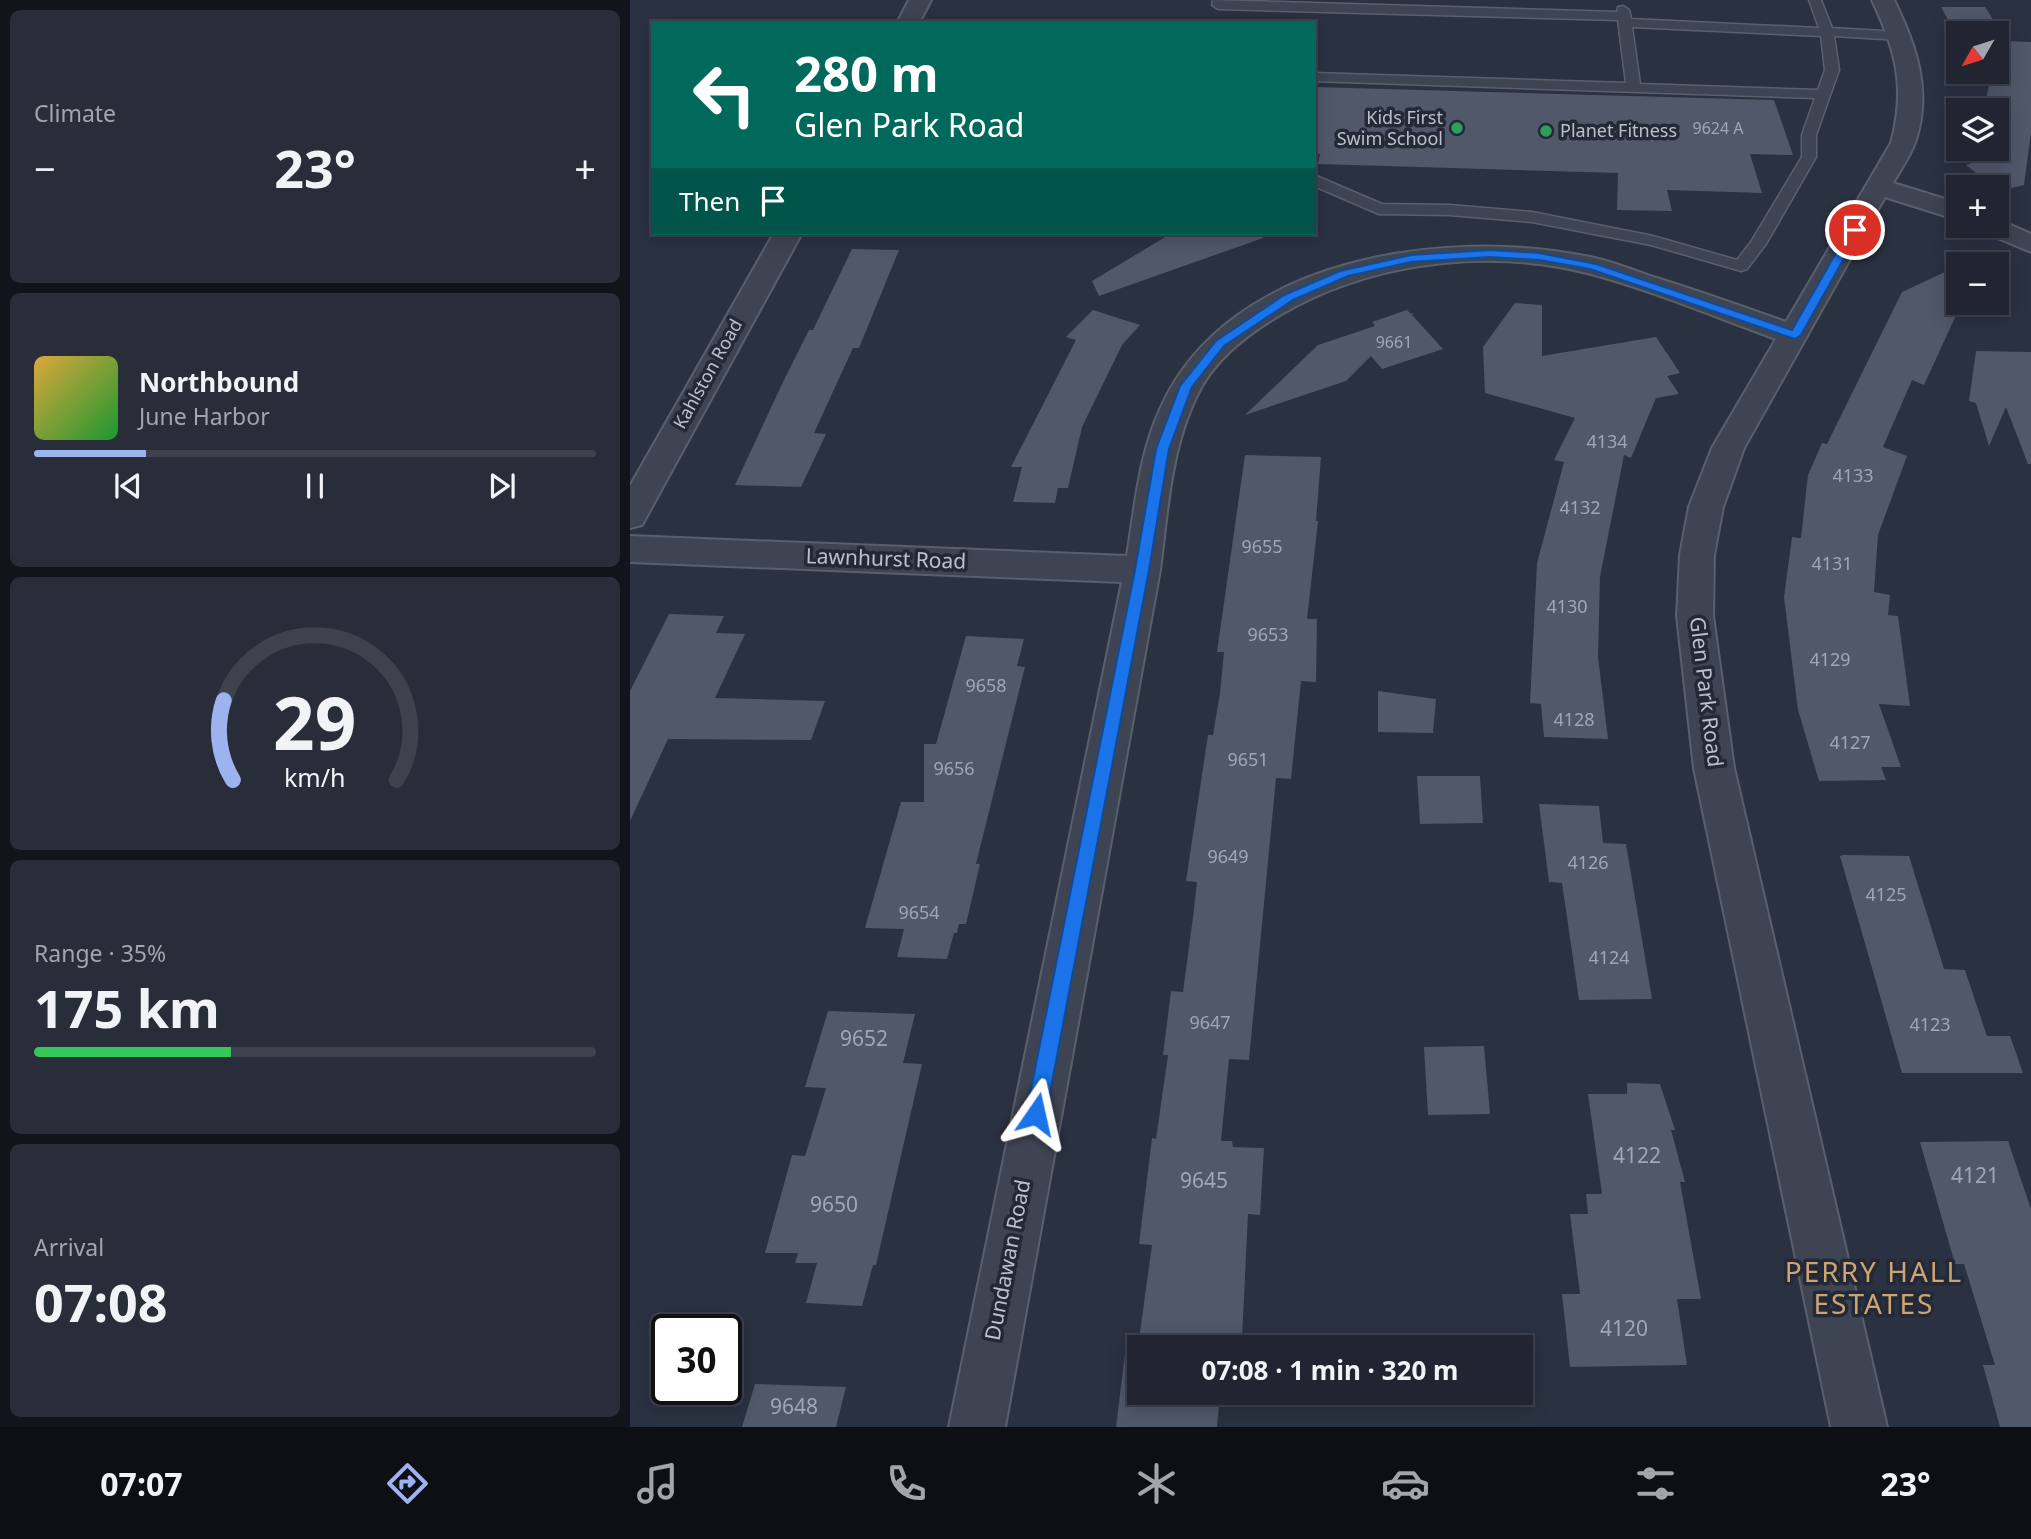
<!DOCTYPE html>
<meta charset="utf-8">
<style>
:root{--surface:#202531;--page:#282d39;--text:#f1f3f6;--muted:#a2a5ab;--line:#3d424d;--accent:#9cb3ef}
body{margin:0;font-family:"Noto Sans",sans-serif;background:var(--page);color:var(--text);height:100vh;display:flex;flex-direction:column;font-size:26px;white-space:nowrap}
*{box-sizing:border-box;margin:0}
p{font-size:23px;color:var(--muted)}
.icon{flex:none;width:38px;height:38px;fill:none;stroke:currentColor;stroke-width:2;stroke-linecap:round;stroke-linejoin:round}
.map{position:relative;flex:1;overflow:hidden}
.side{display:flex;flex-direction:column;gap:10px;padding:10px;background:#12141b;width:630px}
.side>*{flex:none}
.banner{position:absolute;left:21px;top:21px;width:665px;height:214px;border-radius:0px;box-shadow:0 4px 18px #0003,0 0 0 2px var(--line);background:#00695c;color:#fff;overflow:hidden}
.needle{width:46px;rotate:231deg}
.tools{position:absolute;left:1316px;top:21px;display:grid;gap:14px}
.tools a{display:grid;place-items:center;width:63px;height:63px;border-radius:0px;background:var(--surface);box-shadow:0 4px 18px #0003,0 0 0 2px var(--line);font-size:35px}
.speed{position:absolute;left:21px;top:1314px;display:flex;gap:14px;font-size:35px;font-weight:700;text-align:center}
.speed>*{display:grid;place-content:center;width:91px;height:91px;border-radius:50%;background:var(--surface);box-shadow:0 4px 18px #0003,0 0 0 2px var(--line);line-height:1}
.speed .limit{border:4px solid #111;border-radius:10px;background:#fff;color:#111}
.pin{position:absolute;display:grid;place-items:center;width:60px;height:60px;color:#fff;margin:-30px;border:4px solid #fff;border-radius:50%;box-shadow:0 2px 7px #0007}
.me{position:absolute;width:77px;margin:-38px;rotate:11deg;stroke-linejoin:round;filter:drop-shadow(0 0 5px #0008)}
.turn{display:flex;align-items:center;gap:24px;height:147px;padding:0 28px;font-size:32px}
.turn .icon{width:91px;height:91px;stroke-width:2.5}
.turn b{display:block;font-size:49px;line-height:60px}
.then{display:flex;align-items:center;height:66px;padding:0 28px;background:#0003;gap:14px;font-size:26px}
.big{font-size:52px;font-weight:700;line-height:1.1}
.side .tile{flex:1;display:flex;flex-direction:column;justify-content:center;gap:10px;min-width:0;padding:0 24px;border-radius:10px;background:var(--page)}
.side .dial{align-items:center;gap:0}
.dial svg{height:182px;overflow:visible;fill:none;stroke:var(--line);stroke-width:7;stroke-linecap:round;text-anchor:middle}
.dial text{fill:var(--text);stroke:none}
.song{display:flex;align-items:center;gap:21px}
.cover{width:84px;height:84px;border-radius:10px;background:linear-gradient(135deg,hsl(40 70% 55%),hsl(130 70% 35%))}
.played{height:7px;border-radius:4px;background:linear-gradient(90deg,var(--accent) 20%,var(--line) 20%)}
.keys{display:flex;justify-content:space-around;direction:ltr}
.heat{display:flex;justify-content:space-between;align-items:center;font-size:38px;direction:ltr}
.charge{height:10px;border-radius:5px;background:linear-gradient(90deg,#34c759 35%,var(--line) 0)}
.trip{position:absolute;left:497px;top:1335px;width:406px;height:70px;border-radius:0px;background:var(--surface);box-shadow:0 4px 18px #0003,0 0 0 2px var(--line);font-weight:700;line-height:70px;text-align:center}
.dock{display:flex;height:112px;justify-content:space-around;align-items:center;background:#0d0f14;color:var(--muted)}
.dock .icon{width:49px;height:49px}
.dock .selected{color:var(--accent)}
.dock b{font-size:32px;color:var(--text)}
main{display:flex;flex:1;min-height:0}
.map>svg:first-child{display:block}
.building{fill:#50586a}
.lines{fill:none;stroke-linecap:round;stroke-linejoin:round}
.lane-casing{stroke:#595f6b;stroke-width:3}
.street-casing{stroke:#595f6b;stroke-width:4}
.lane{fill:#3e4451;fill-rule:evenodd}
.street{fill:#3e4451;fill-rule:evenodd}
.route{fill:#1a73e8;stroke:#114b97;stroke-width:2}
.leisure-dot{fill:#2e9e5b;stroke:#232937;stroke-width:2.5}
.labels{text-anchor:middle;stroke-width:7;stroke-linejoin:round;paint-order:stroke}
.far-number-label{font-size:16px;fill:#a0a6b3}
.far-poi-label{font-size:18px;fill:#bbc0cb;stroke:#232937;text-anchor:end}
.far-street-label{font-size:18px;fill:#bbc0cb;stroke:#232937}
.number-label{font-size:18px;fill:#a0a6b3}
.street-label{font-size:21px;fill:#bbc0cb;stroke:#232937}
.near-number-label{font-size:21px;fill:#a0a6b3}
.near-neighbourhood-label{font-size:28px;letter-spacing:2px;fill:#cda474;stroke:#232937}
</style>
<main>
<section class="side">
<div class="tile"><p>Climate</p>
<div class="heat"><a>−</a><b class="big">23°</b><a>+</a></div>
</div>
<div class="tile">
<div class="song"><i class="cover"></i><div><b>Northbound</b><p>June Harbor</p></div></div>
<div class="played"></div>
<div class="keys"><svg class="icon" aria-label="previous" viewBox="0 0 24 24"><path d="M18 5L8 12l10 7zM5 5v14"/></svg><svg class="icon" aria-label="pause" viewBox="0 0 24 24"><path d="M8 5v14M16 5v14"/></svg><svg class="icon" aria-label="next" viewBox="0 0 24 24"><path d="M6 5l10 7-10 7zM19 5v14"/></svg></div>
</div>
<div class="tile dial"><svg viewBox="0 0 100 80">
<path d="M14 69A42 42 0 1 1 86 69"/>
<path d="M14 69A42 42 0 0 1 10 34" stroke="#9cb3ef"/>
<text x="50" y="56" font-size="32" font-weight="700">29</text>
<text x="50" y="72" font-size="11">km/h</text>
</svg></div>
<div class="tile"><p>Range · 35%</p><b class="big">175 km</b><div class="charge"></div></div>
<div class="tile"><p>Arrival</p><b class="big">07:08</b></div>
</section>
<div class="map">
<svg width="1401" height="1427" viewBox="0 0 1401 1427">
<rect width="100%" height="100%" fill="#2a3141"/>
<path class="building" d="M 1311,7 L 1355,7 L 1377,41 L 1401,42 L 1401,132 L 1394,185 L 1369,191 L 1336,165 L 1345,162 L 1347,149 L 1367,149 L 1367,110 L 1354,110 L 1360,80 L 1346,78 L 1344,72 L 1367,72 L 1367,33 L 1328,33 L 1328,38 Z
M 684,87 L 1144,100 L 1163,155 L 1120,154 L 1132,193 L 1037,190 L 1042,211 L 987,210 L 988,173 L 688,164 L 690,154 L 684,154 Z
M 542,233 L 632,233 L 633,238 L 469,296 L 462,281 Z
M 222,249 L 269,250 L 229,348 L 223,348 L 184,433 L 196,434 L 171,487 L 105,485 L 152,384 L 179,330 L 183,330 Z
M 1328,266 L 1328,311 L 1294,385 L 1282,380 L 1253,447 L 1277,456 L 1248,535 L 1244,592 L 1260,595 L 1258,615 L 1268,616 L 1280,706 L 1249,704 L 1271,767 L 1251,767 L 1256,780 L 1189,781 L 1168,710 L 1154,597 L 1162,537 L 1171,538 L 1178,475 L 1192,443 L 1197,444 L 1272,292 Z
M 885,303 L 912,305 L 912,356 L 1026,337 L 1050,373 L 1037,376 L 1049,394 L 1026,398 L 1001,458 L 994,455 L 970,577 L 968,657 L 978,739 L 914,737 L 911,704 L 900,703 L 907,563 L 934,462 L 924,460 L 945,418 L 855,393 L 853,347 Z
M 463,310 L 510,325 L 492,345 L 452,427 L 438,488 L 428,488 L 425,503 L 383,502 L 392,467 L 381,467 L 446,340 L 436,337 Z
M 777,310 L 781,314 L 784,313 L 782,315 L 813,349 L 752,369 L 741,356 L 716,381 L 615,415 L 688,345 L 745,326 L 742,322 Z
M 1346,351 L 1401,352 L 1401,464 L 1398,464 L 1376,407 L 1359,446 L 1346,403 L 1339,401 Z
M 615,455 L 691,457 L 686,521 L 688,521 L 677,619 L 687,619 L 686,682 L 671,681 L 661,779 L 646,778 L 619,1060 L 599,1059 L 591,1141 L 602,1141 L 603,1147 L 634,1148 L 630,1215 L 618,1214 L 612,1339 L 594,1338 L 594,1348 L 509,1348 L 509,1393 L 590,1393 L 587,1427 L 486,1427 L 496,1346 L 508,1347 L 522,1245 L 509,1244 L 522,1138 L 526,1139 L 538,1055 L 533,1055 L 541,991 L 553,992 L 563,917 L 567,882 L 556,881 L 578,735 L 583,735 L 590,693 L 594,652 L 587,652 Z
M 39,614 L 94,616 L 86,633 L 115,634 L 85,698 L 195,701 L 181,740 L 38,739 L 0,821 L 0,691 Z
M 336,636 L 394,639 L 387,666 L 395,667 L 346,864 L 350,864 L 336,924 L 329,924 L 327,933 L 324,933 L 317,959 L 267,957 L 274,929 L 235,928 L 271,802 L 294,802 L 294,744 L 306,744 Z
M 748,691 L 806,699 L 803,733 L 748,732 Z
M 787,776 L 850,776 L 853,823 L 790,824 Z
M 909,804 L 969,806 L 973,843 L 996,844 L 1022,999 L 949,1000 L 932,883 L 919,882 Z
M 1214,855 L 1279,856 L 1314,969 L 1335,970 L 1357,1036 L 1380,1036 L 1393,1073 L 1272,1073 L 1210,856 Z
M 198,1011 L 285,1014 L 273,1063 L 292,1064 L 246,1265 L 243,1265 L 232,1306 L 176,1303 L 187,1263 L 165,1263 L 168,1253 L 135,1253 L 162,1155 L 175,1156 L 196,1088 L 175,1087 Z
M 854,1046 L 860,1114 L 798,1115 L 794,1047 Z
M 997,1083 L 1030,1084 L 1045,1130 L 1041,1130 L 1055,1182 L 1050,1182 L 1071,1299 L 1047,1299 L 1057,1365 L 940,1367 L 932,1294 L 950,1294 L 940,1214 L 958,1214 L 956,1194 L 972,1194 L 958,1094 L 997,1094 Z
M 1378,1141 L 1401,1209 L 1401,1427 L 1370,1427 L 1353,1365 L 1365,1365 L 1334,1264 L 1325,1264 L 1290,1142 Z
M 125,1384 L 216,1387 L 206,1427 L 112,1427 Z"/>
<g class="lines">
<defs>
<path id="lane" d="M 583,0 L 987,12 L 988,7 L 993,6 L 999,10 L 1001,19 L 1189,28 L 1179,0 L 1191,0 L 1202,28 L 1269,32 L 1276,36 L 1269,40 L 1204,36 L 1209,70 L 1186,135 L 1186,157 L 1136,244 L 1117,269 L 1111,271 L 1021,245 L 902,222 L 820,215 L 749,214 L 684,186 L 684,175 L 752,204 L 820,205 L 902,212 L 1023,236 L 1107,260 L 1121,242 L 1172,157 L 1172,135 L 1185,98 L 684,81 L 684,73 L 996,83 L 988,20 L 588,9 L 582,5 ZM 1002,27 L 1191,36 L 1195,70 L 1188,90 L 1010,84 Z"/>
<path id="street" d="M 279,0 L 301,0 L 289,23 L 267,23 Z
M 1242,0 L 1264,0 C 1286,45 1302,90 1286,140 C 1281,155 1271,169 1263,183 L 1328,203 L 1328,220 L 1255,197 L 1114,448 L 1093,507 L 1084,555 L 1083,616 L 1104,768 L 1257,1427 L 1201,1427 L 1064,768 L 1047,616 L 1050,555 L 1059,507 L 1082,448 L 1146,339 C 1085,317 1024,291 961,274 C 866,249 755,260 668,305 C 632,324 593,350 572,386 C 541,442 538,508 530,570 L 375,1427 L 319,1427 L 492,582 L 0,562 L 0,536 L 497,556 C 505,506 509,454 531,407 C 599,257 816,227 960,257 C 981,261 1000,269 1020,276 C 1066,290 1111,306 1156,322 L 1261,143 C 1276,87 1266,51 1242,0 Z
M 1367,219 L 1401,234 L 1401,252 L 1353,232 L 1350,226 L 1367,226 Z
M 144,233 L 172,233 L 12,525 L 0,528 L 0,486 Z"/>
</defs>
<use href="#lane" class="lane-casing"/>
<use href="#street" class="street-casing"/>
<use href="#lane" class="lane"/>
<use href="#street" class="street"/>
</g>
<path class="route" d="M 1225,226 L 1230,230 L 1171,335 L 1165,339 L 960,269 L 909,260 L 860,257 L 781,262 L 718,276 L 663,300 L 594,346 L 562,387 L 539,449 L 519,570 L 416,1114 L 413,1121 L 406,1124 L 399,1121 L 396,1114 L 505,570 L 526,449 L 550,386 L 586,341 L 654,295 L 710,271 L 781,255 L 860,250 L 909,253 L 966,264 L 1162,330 L 1219,230 Z"/>
<g class="leisure-dot">
<circle cx="827" cy="128" r="7"/>
<circle cx="916" cy="131" r="7"/>
</g>
<g class="labels">
<g class="far-number-label">
<text x="1088" y="134">9624 A</text>
<text x="764" y="348">9661</text>
</g>
<g class="far-poi-label">
<text x="813" y="124">Kids First<tspan x="813" dy="21">Swim School</tspan></text>
<text x="930" y="137" text-anchor="start">Planet Fitness</text>
</g>
<g class="far-street-label">
<text transform="translate(78 374) rotate(-61)" y="6">Kahlston Road</text>
</g>
<g class="number-label">
<text x="977" y="448">4134</text>
<text x="1223" y="482">4133</text>
<text x="950" y="514">4132</text>
<text x="632" y="553">9655</text>
<text x="1202" y="570">4131</text>
<text x="937" y="613">4130</text>
<text x="638" y="641">9653</text>
<text x="1200" y="666">4129</text>
<text x="356" y="692">9658</text>
<text x="944" y="726">4128</text>
<text x="1220" y="749">4127</text>
<text x="618" y="766">9651</text>
<text x="324" y="775">9656</text>
<text x="598" y="863">9649</text>
<text x="958" y="869">4126</text>
<text x="1256" y="901">4125</text>
<text x="289" y="919">9654</text>
<text x="979" y="964">4124</text>
<text x="580" y="1029">9647</text>
<text x="1300" y="1031">4123</text>
</g>
<g class="street-label">
<text transform="translate(256 559) rotate(2)" y="7">Lawnhurst Road</text>
<text transform="translate(1076 692) rotate(83)" y="7">Glen Park Road</text>
<text transform="translate(378 1260) rotate(-79)" y="7">Dundawan Road</text>
</g>
<g class="near-number-label">
<text x="234" y="1046">9652</text>
<text x="1007" y="1163">4122</text>
<text x="1345" y="1183">4121</text>
<text x="574" y="1188">9645</text>
<text x="204" y="1212">9650</text>
<text x="994" y="1336">4120</text>
<text x="164" y="1414">9648</text>
</g>
<g class="near-neighbourhood-label">
<text x="1244" y="1282">PERRY HALL<tspan x="1244" dy="32">ESTATES</tspan></text>
</g>
</g>
</svg>
<div class="tools">
<a><svg class="needle" viewBox="-14 -14 28 28"><path d="M0-13l5 13h-10z" fill="#e53935"/><path d="M0 13l5-13h-10z" fill="#a2a5ab"/></svg></a>
<a><svg class="icon" aria-label="layers" viewBox="0 0 24 24"><path d="M12 4l9 5-9 5-9-5zM3 14l9 5 9-5"/></svg></a>
<a>+</a>
<a>−</a>
</div>
<div class="speed"><div class="limit">30</div></div>
<div class="pin" style="left:1225px;top:230px;background:#d93025"><svg class="icon" aria-label="arrive" viewBox="0 0 24 24"><path d="M6 21V4h12l-3 4 3 4H6"/></svg></div>
<svg class="me" style="left:406px;top:1114px" viewBox="-20 -20 40 40"><path d="M0-17L14 15 0 8-14 15z" fill="#1a73e8" stroke="#fff" stroke-width="4"/></svg>
<div class="trip">07:08 · 1 min · 320 m</div>
<div class="banner">
<div class="turn"><svg class="icon" aria-label="left" viewBox="0 0 24 24"><path d="M17 20v-9H6M10 6l-5 5 5 5"/></svg><div><b>280 m</b>Glen Park Road</div></div>
<div class="then">Then<svg class="icon" aria-label="arrive" viewBox="0 0 24 24"><path d="M6 21V4h12l-3 4 3 4H6"/></svg></div>
</div>
</div>
</main>
<nav class="dock">
<b>07:07</b>
<svg class="icon selected" aria-label="directions" viewBox="0 0 24 24"><path d="M12 3l9 9-9 9-9-9zM9 14v-3h6M13 9l2 2-2 2"/></svg>
<svg class="icon" aria-label="music" viewBox="0 0 24 24"><path d="M9 18V5l10-2v13"/><circle cx="6" cy="18" r="3"/><circle cx="16" cy="16" r="3"/></svg>
<svg class="icon" aria-label="phone" viewBox="0 0 24 24"><path d="M5 4h4l2 5-3 2q2 4 5 5l2-3 5 2v4C11 20 4 13 5 4z"/></svg>
<svg class="icon" aria-label="climate" viewBox="0 0 24 24"><path d="M12 3v18M4 7l16 10M4 17L20 7"/></svg>
<svg class="icon" aria-label="car" viewBox="0 0 24 24"><path d="M5 17H2v-5l4-1 3-4h7l3 4 3 1v5h-3M9 17h6M6 11h13"/><circle cx="7" cy="17" r="2"/><circle cx="17" cy="17" r="2"/></svg>
<svg class="icon" aria-label="filters" viewBox="0 0 24 24"><path d="M4 7h16M4 17h16"/><circle cx="9" cy="7" r="2"/><circle cx="15" cy="17" r="2"/></svg>
<b>23°</b>
</nav>
